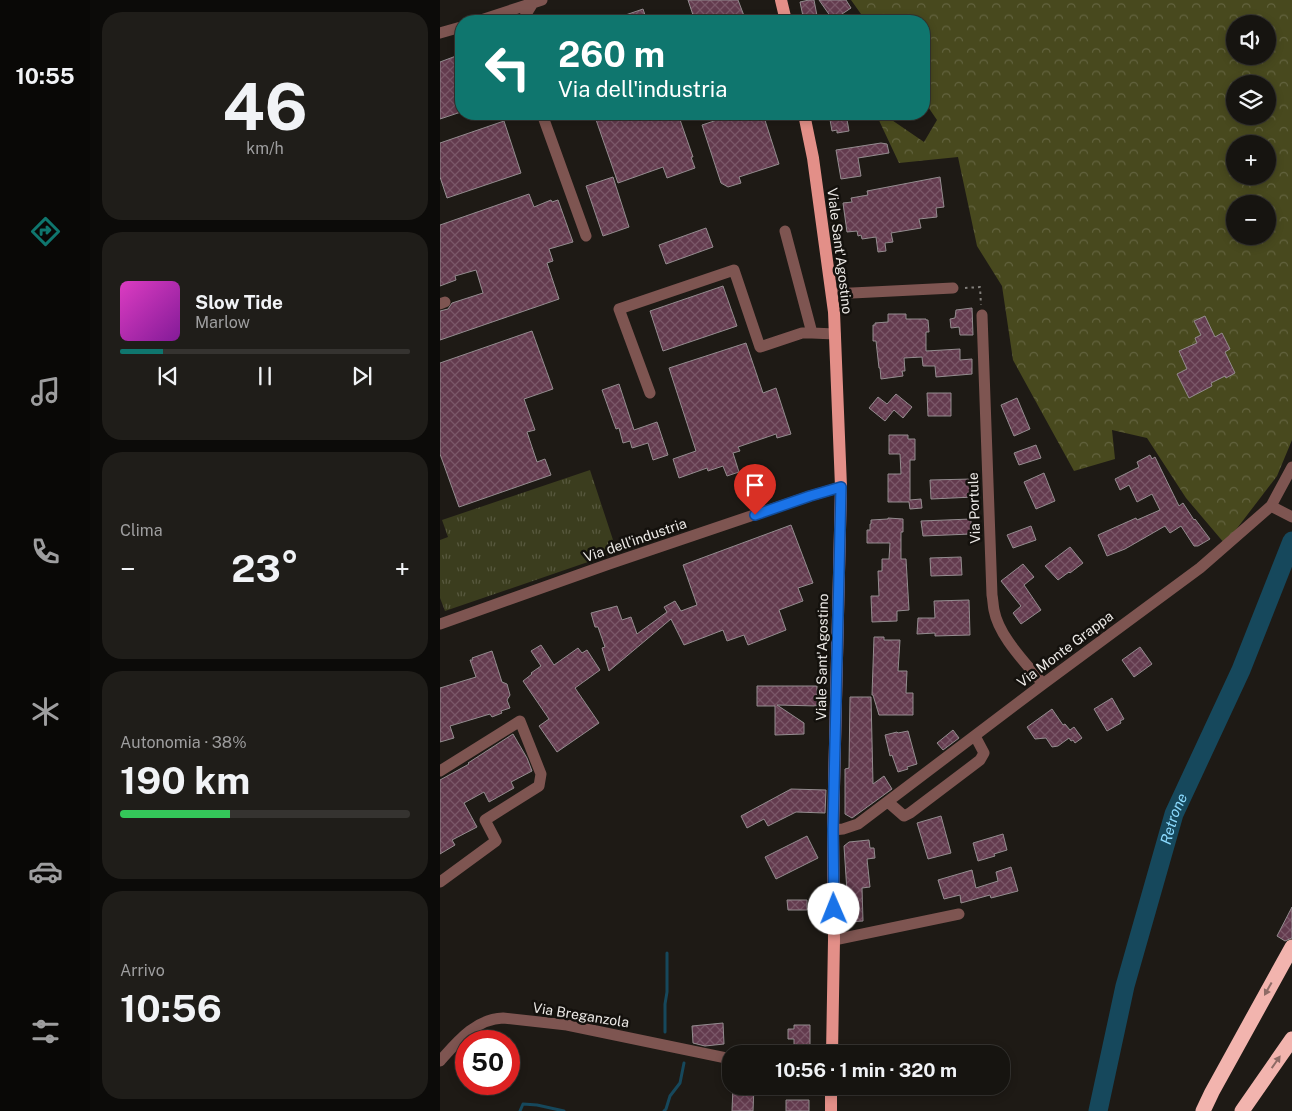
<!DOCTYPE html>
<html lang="it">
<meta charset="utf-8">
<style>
:root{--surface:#161410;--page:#1f1d19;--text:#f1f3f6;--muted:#9e9e9f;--line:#353330;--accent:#0f766e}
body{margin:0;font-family:"Public Sans",sans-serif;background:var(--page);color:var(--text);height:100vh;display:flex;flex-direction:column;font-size:19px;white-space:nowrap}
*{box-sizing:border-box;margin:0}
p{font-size:16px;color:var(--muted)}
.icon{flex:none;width:28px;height:28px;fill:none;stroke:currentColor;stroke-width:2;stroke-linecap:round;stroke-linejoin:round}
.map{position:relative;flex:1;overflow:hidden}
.panel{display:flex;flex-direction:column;gap:12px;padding:12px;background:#0c0b09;width:350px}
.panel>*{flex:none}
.banner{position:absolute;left:15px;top:15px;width:475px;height:105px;border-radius:20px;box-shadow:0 2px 8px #0003,0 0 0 1px var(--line);background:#0f766e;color:#fff;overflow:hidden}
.tools{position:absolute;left:786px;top:15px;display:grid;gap:10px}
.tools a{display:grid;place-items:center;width:50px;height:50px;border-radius:50%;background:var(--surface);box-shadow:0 2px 8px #0003,0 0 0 1px var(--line);font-size:25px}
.speed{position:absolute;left:15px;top:1030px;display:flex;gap:10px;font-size:25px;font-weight:700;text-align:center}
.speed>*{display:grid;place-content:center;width:65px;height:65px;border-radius:50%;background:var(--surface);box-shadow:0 2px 8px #0003,0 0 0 1px var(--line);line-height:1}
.speed .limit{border:8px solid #d22;background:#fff;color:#111}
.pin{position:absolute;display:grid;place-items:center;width:42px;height:42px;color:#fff;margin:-51px -21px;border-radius:50% 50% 50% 0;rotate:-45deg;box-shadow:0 0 5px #0007}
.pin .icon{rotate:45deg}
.me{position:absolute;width:55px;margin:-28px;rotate:359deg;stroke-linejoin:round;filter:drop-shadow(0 0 4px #0008)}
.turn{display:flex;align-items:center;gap:18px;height:105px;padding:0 20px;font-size:22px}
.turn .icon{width:65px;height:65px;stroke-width:2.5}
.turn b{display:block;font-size:35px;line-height:42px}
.big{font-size:38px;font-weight:700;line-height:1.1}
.panel .card{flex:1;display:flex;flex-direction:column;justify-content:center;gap:8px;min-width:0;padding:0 18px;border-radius:20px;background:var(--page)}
.panel .dial{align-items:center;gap:0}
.dial b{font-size:65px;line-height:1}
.song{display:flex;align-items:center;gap:15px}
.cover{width:60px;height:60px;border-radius:8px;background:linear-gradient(135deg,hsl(310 70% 55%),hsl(290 70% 35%))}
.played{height:5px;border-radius:2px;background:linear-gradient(90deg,var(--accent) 15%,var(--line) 15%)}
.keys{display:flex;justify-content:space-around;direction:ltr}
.heat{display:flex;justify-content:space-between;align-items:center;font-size:28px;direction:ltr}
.charge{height:8px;border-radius:4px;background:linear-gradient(90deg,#34c759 38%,var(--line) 0)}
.trip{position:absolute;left:282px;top:1045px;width:288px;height:50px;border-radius:20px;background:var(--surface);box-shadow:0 2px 8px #0003,0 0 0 1px var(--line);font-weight:700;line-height:50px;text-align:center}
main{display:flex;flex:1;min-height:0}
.dock{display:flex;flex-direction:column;width:90px;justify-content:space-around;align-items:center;background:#090806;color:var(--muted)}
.dock .icon{width:35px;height:35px}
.dock .selected{color:var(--accent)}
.dock b{font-size:22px;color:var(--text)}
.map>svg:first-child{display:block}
.grass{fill:url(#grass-tufts)}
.forest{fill:url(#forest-crowns);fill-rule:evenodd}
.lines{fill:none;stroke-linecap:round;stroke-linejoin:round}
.stream{stroke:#16485c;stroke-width:3}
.river{stroke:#16485c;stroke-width:19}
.building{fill:url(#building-cross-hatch);stroke:#948c8f}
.path{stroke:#827f7b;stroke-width:2;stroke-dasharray:2.5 4;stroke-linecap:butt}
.minor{stroke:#7e5551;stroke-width:11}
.major{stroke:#e38f88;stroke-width:12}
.highway{stroke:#f2b4ae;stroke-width:15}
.oneway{fill:#8e6b66}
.route-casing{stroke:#114b97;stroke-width:12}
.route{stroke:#1a73e8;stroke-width:9}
.labels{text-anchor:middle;stroke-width:5;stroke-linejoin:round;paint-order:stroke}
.street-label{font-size:14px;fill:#ece9e6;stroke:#14110d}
.water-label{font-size:15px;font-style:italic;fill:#8ad9fd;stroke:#14110d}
</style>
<main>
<nav class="dock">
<b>10:55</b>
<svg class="icon selected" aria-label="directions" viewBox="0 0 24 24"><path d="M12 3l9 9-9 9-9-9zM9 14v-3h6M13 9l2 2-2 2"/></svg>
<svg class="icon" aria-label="music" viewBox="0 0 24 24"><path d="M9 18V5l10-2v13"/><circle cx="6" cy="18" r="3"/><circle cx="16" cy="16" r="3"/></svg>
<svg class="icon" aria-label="phone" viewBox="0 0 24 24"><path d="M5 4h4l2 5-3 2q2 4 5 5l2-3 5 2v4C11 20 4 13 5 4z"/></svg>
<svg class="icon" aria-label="climate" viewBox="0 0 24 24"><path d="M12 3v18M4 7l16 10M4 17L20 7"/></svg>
<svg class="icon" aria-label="car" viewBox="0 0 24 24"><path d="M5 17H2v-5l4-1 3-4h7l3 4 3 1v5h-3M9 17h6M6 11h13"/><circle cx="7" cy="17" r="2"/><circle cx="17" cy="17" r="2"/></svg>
<svg class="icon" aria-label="filters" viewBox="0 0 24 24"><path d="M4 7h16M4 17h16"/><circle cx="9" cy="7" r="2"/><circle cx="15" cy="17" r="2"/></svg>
</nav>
<section class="panel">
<div class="card dial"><b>46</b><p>km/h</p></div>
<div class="card">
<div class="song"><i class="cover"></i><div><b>Slow Tide</b><p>Marlow</p></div></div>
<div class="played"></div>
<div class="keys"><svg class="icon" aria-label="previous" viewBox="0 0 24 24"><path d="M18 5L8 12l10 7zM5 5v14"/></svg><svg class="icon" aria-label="pause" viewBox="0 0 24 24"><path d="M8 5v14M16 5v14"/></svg><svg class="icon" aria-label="next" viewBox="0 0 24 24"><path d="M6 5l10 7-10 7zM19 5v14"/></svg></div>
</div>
<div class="card"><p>Clima</p>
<div class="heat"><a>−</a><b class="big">23°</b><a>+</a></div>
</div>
<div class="card"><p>Autonomia · 38%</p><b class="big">190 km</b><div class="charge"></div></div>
<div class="card"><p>Arrivo</p><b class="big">10:56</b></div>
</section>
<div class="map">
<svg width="852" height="1111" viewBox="0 0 852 1111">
<defs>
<pattern id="grass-tufts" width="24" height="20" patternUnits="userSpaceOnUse" patternTransform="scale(1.25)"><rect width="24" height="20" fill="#3b3d1e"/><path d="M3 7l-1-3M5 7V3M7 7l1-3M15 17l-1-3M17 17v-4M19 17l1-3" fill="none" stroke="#58593f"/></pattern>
<pattern id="forest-crowns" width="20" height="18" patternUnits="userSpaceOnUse" patternTransform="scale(1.25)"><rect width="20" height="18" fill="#48491e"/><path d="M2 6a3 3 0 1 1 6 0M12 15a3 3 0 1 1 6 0" fill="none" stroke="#63633f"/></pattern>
<pattern id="building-cross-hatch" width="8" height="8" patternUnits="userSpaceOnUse" patternTransform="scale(1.25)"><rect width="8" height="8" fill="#633b4e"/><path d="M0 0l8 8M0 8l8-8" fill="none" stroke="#7a5768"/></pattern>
</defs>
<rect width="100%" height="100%" fill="#1e1a15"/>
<path class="grass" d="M 150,470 L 177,552 L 5,611 L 0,598 L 0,540 L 8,537 L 2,520 Z"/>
<path class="forest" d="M 411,0 L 852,0 L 852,440 L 837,476 L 785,544 L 746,498 L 707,438 L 672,430 L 675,459 L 634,471 L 573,360 L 562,286 L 537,246 L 518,157 L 459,163 L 436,114 L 443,114 L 484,142 L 497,120 L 484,101 L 484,21 L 426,21 ZM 795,24 L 828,24 L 828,56 L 795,56 ZM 795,84 L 828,84 L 828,116 L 795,116 ZM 795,144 L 828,144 L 828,176 L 795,176 ZM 795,204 L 828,204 L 828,236 L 795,236 Z"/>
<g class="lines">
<path class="stream" d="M 225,1032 L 225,1004 L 227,992 L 227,953
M 80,1111 L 83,1104 L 97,1105 L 124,1111
M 224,1111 L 226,1109 L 230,1096 L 240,1083 L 244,1063"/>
<path class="river" id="s1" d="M 658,1111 L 685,986 L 734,814 L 801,670 L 852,541"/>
</g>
<path class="building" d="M 248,0 L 298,0 L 306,21 L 255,21 Z
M 369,0 L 374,0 L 378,21 L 364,21 L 360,2 Z
M 379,0 L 406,0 L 411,8 L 393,20 Z
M 203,9 L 207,21 L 172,21 L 171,20 Z
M 16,56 L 18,60 L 21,59 L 21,112 L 0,119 L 0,62 Z
M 154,114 L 238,114 L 253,157 L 251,157 L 255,168 L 227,178 L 223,167 L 178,183 Z
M 285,114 L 323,114 L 339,164 L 299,177 L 301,183 L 288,187 L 281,183 L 262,125 L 286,117 Z
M 389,114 L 406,114 L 409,131 L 397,133 L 397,130 L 392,131 Z
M 64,121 L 81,173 L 7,198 L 0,177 L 0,143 Z
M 441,143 L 447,144 L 449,153 L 418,158 L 421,176 L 401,179 L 396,150 Z
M 173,177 L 189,227 L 163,236 L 146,186 Z
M 500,177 L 504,207 L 496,208 L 497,217 L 479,219 L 481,228 L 451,233 L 453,242 L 445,243 L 446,251 L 438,252 L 436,237 L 422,239 L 421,235 L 418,236 L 417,231 L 407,232 L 403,203 L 412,202 L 411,198 L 428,195 L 427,191 Z
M 89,194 L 94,207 L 111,200 L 112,202 L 118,200 L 133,242 L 109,249 L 113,261 L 107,263 L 119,299 L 0,340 L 0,311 L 8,309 L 12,303 L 43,293 L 36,270 L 15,276 L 16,280 L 0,286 L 0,225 Z
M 266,228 L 273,247 L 226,264 L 219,245 Z
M 283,286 L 297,326 L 223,351 L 210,311 Z
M 532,308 L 533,335 L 520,335 L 519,327 L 511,328 L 510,319 L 515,318 L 516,310 Z
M 448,314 L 466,314 L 466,319 L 486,319 L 486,320 L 488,320 L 489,332 L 486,332 L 486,351 L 520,349 L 520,360 L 532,359 L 532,374 L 496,377 L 495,366 L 483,366 L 482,357 L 464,358 L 465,371 L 462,371 L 463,376 L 441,379 L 440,368 L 439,368 L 436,341 L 433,341 L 433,325 L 435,325 L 435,323 L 448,322 Z
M 765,316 L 775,337 L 782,333 L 790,349 L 785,352 L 795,373 L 786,378 L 785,376 L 771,383 L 772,386 L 749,398 L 737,374 L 747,369 L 739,351 L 757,343 L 755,338 L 761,335 L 754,321 Z
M 92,331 L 113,389 L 84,399 L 95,430 L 87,432 L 97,462 L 105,459 L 111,475 L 19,507 L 0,454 L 0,363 Z
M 306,343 L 323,393 L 336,388 L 351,434 L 337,438 L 336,434 L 298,447 L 300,451 L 293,453 L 299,472 L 287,476 L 283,466 L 268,471 L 267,468 L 239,478 L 233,459 L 256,451 L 229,368 Z
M 179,384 L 194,430 L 217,422 L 228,455 L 213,460 L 208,443 L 192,448 L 190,441 L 183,443 L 179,428 L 176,429 L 162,390 Z
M 487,393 L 511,393 L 511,416 L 488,416 Z
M 456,394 L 472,407 L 463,418 L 454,410 L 445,421 L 429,408 L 438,397 L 447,404 Z
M 577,398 L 590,429 L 574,436 L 561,405 Z
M 449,435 L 468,435 L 468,439 L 475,439 L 475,460 L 470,460 L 470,500 L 481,499 L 482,508 L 470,509 L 469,502 L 448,502 L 448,474 L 461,474 L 460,454 L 449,454 Z
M 596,445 L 601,458 L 579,465 L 574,453 Z
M 710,455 L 712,459 L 715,457 L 739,506 L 743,503 L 754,520 L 755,519 L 770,539 L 758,546 L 754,546 L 741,526 L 730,533 L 725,526 L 685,549 L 667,556 L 658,535 L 696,518 L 697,520 L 720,510 L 712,494 L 697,502 L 689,485 L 680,490 L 675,479 L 699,467 L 697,462 Z
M 604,473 L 615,501 L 596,509 L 584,482 Z
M 532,479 L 534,497 L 491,499 L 490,480 Z
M 448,518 L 463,519 L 463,532 L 461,532 L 461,559 L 466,559 L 469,610 L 457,611 L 457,621 L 432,622 L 431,596 L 439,596 L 438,571 L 442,571 L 442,559 L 449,559 L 450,543 L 427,543 L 427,530 L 430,530 L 430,524 L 431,524 L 431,520 L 448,519 Z
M 531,519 L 531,534 L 483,536 L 481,521 Z
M 351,525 L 373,583 L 358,588 L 363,601 L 339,610 L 346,630 L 308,645 L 304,635 L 287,641 L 283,630 L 244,645 L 231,619 L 169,671 L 162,648 L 165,647 L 158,627 L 155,627 L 151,613 L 177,606 L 182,620 L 191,617 L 197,634 L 227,612 L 224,607 L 235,601 L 241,611 L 257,605 L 243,565 Z
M 591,526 L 596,540 L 573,548 L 567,535 Z
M 630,547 L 643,563 L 630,573 L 629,572 L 618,580 L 605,566 Z
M 521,557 L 522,575 L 491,576 L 490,558 Z
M 583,564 L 594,577 L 584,585 L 601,610 L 581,624 L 573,613 L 581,606 L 561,581 Z
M 529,600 L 530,635 L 495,636 L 495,633 L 477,634 L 478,618 L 495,618 L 494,601 Z
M 434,637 L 444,637 L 444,640 L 460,640 L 458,671 L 467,671 L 466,693 L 473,693 L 473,715 L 439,715 L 433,695 L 432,695 Z
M 101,645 L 114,665 L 138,648 L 142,653 L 147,650 L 160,670 L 135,688 L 159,723 L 117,752 L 99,726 L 109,719 L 83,681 L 92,674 L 91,673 L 101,666 L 91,651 Z
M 700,647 L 712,664 L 694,677 L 682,660 Z
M 52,651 L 62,682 L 67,684 L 70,695 L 67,700 L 70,708 L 61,711 L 62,713 L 52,717 L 50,714 L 10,726 L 14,738 L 0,742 L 0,688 L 36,677 L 30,660 L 33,660 L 32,658 Z
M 317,686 L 377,686 L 377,706 L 337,705 L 364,723 L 364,734 L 335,735 L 335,706 L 317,706 Z
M 410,697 L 431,697 L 433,784 L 444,776 L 452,789 L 412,818 L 405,814 L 405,769 L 409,768 Z
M 672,698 L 684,719 L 680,721 L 681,723 L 667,731 L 654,709 Z
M 612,709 L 623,725 L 625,724 L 630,730 L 634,727 L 642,738 L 635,743 L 633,740 L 631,741 L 629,738 L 618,746 L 612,747 L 606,738 L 595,739 L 587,727 Z
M 513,730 L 519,738 L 503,750 L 497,743 Z
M 468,731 L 477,764 L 467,767 L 468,769 L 458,772 L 452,755 L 450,756 L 445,735 L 457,732 L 458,733 Z
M 73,734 L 87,758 L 92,771 L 71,782 L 74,788 L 49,802 L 44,792 L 24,803 L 37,827 L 12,840 L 15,845 L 0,854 L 0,780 L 29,764 L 28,763 Z
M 351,789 L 386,790 L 385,813 L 356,812 L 328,826 L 324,819 L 307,828 L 301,816 Z
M 501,816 L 511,853 L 488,859 L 477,823 Z
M 563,834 L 567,850 L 554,854 L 555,856 L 538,861 L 533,843 Z
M 367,836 L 378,858 L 336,879 L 325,857 Z
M 429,840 L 430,848 L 434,848 L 435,858 L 427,859 L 430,887 L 422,888 L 423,921 L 409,922 L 404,846 L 409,842 Z
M 571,867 L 578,891 L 551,898 L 550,895 L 521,903 L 520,895 L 504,899 L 498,880 L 532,870 L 536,888 L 558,881 L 556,872 Z
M 347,900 L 367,900 L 367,910 L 348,910 Z
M 852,907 L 852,938 L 845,941 L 837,936 Z
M 283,1023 L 284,1044 L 265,1046 L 253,1043 L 252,1026 Z
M 354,1025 L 370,1025 L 370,1054 L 354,1054 L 354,1039 L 348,1039 L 348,1029 L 354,1029 Z
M 293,1086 L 314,1086 L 313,1111 L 292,1111 Z
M 346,1100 L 369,1100 L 369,1111 L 346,1111 Z"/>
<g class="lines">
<path class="path" d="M 525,288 L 540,287 L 541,305"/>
<path class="minor" d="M 38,21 L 102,0
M 82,21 L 93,3
M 0,33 L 21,27
M 102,114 L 146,236
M 345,231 L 372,333 L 395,334
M 392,294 L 513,288
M 0,304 L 5,302
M 542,315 L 552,595 C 553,600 553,605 554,610 C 559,637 586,663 603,684
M 210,393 L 179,309 L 294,270 L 320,347 L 362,333 L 372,333
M 831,506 L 852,517
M 0,624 L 169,564 L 370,496 L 401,487
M 0,771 L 80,721 L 101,774 L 99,786 L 45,820 L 56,841 L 0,882
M 448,802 L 464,816 L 470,813 L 540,760 L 544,753 L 535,736
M 393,830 L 403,829 L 418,824 L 603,684 L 760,568 L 831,506 L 852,467
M 394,940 L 519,914
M 0,1061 C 17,1042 35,1019 63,1018 L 127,1025 L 291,1059"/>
<path class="major" d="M 341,0 L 346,21
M 364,114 L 373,158 L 394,312 L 401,487 L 393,830 L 394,940 L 392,1054
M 391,1111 L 391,1086"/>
<path class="highway" d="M 763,1111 L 772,1092 L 852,947
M 802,1111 L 852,1039"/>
</g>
<defs><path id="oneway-solid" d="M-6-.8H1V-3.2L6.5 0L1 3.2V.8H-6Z" transform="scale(1.25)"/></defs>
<g class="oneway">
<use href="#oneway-solid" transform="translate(828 989) rotate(119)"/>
<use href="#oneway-solid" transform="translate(836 1062) rotate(-55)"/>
</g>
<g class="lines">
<defs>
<path id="route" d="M 315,515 L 370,496 L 401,487 L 393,830 L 394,909"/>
</defs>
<use href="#route" class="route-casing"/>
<use href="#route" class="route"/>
</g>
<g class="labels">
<g class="street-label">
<text transform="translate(400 251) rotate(83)" y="5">Viale Sant'Agostino</text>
<text transform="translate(534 508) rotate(-92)" y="5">Via Portule</text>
<text transform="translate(195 540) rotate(-19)" y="5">Via dell'industria</text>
<text transform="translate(625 649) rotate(-37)" y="5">Via Monte Grappa</text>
<text transform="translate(382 657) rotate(-89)" y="5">Viale Sant'Agostino</text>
<text transform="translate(141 1015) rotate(9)" y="5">Via Breganzola</text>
</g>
<g class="water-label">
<text dy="5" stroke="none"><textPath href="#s1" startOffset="302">Retrone</textPath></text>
</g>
</g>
</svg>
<div class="tools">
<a><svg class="icon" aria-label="sound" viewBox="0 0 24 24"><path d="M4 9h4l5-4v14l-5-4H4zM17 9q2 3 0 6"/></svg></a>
<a><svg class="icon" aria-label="layers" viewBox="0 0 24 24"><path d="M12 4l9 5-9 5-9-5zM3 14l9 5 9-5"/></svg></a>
<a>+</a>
<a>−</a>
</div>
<div class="speed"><div class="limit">50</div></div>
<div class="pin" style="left:315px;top:515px;background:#d93025"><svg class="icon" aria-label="arrive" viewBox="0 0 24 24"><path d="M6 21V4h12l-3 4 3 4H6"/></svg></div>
<svg class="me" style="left:394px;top:909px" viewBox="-20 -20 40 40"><circle r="19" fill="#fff"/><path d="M0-13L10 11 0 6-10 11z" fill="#1a73e8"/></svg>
<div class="trip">10:56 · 1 min · 320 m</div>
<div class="banner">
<div class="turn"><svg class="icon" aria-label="left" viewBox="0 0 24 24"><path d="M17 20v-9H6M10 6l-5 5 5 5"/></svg><div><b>260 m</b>Via dell'industria</div></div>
</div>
</div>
</main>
